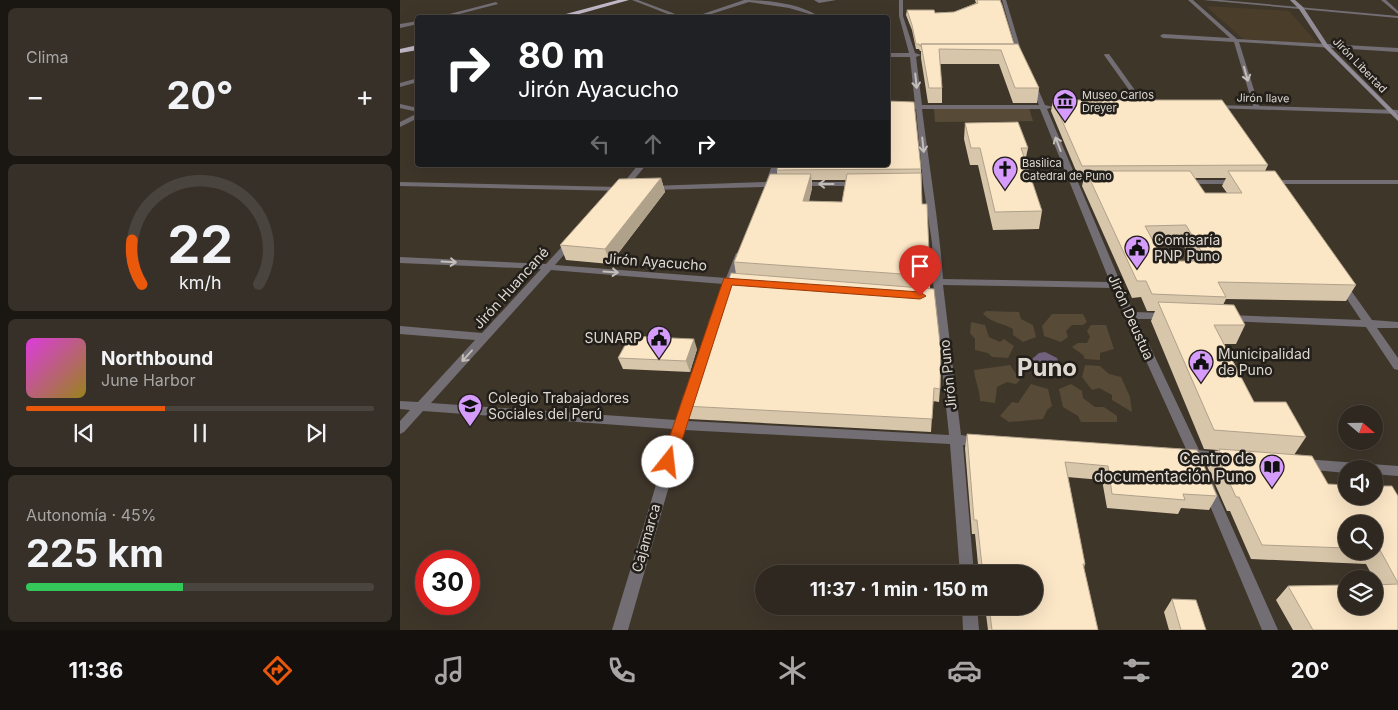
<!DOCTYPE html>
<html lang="es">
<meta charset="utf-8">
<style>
:root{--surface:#2f2820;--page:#373029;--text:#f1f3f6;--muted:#a7a6a5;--line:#4a443e;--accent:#ea580c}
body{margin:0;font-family:Inter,sans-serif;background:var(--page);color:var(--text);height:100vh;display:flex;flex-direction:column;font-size:19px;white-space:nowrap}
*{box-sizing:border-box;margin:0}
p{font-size:16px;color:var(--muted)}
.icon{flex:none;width:28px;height:28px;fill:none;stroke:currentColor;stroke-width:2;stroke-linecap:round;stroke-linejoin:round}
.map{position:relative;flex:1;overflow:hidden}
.details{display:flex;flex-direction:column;gap:8px;padding:8px;background:#1a1612;width:400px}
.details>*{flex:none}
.banner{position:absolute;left:15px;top:15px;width:475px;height:152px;border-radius:5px;box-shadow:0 5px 20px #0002,0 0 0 1px var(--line);background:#202124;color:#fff;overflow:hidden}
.needle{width:32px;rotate:110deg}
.fabs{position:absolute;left:938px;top:405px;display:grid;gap:10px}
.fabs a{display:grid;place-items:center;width:45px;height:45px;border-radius:50%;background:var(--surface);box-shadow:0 5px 20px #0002,0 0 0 1px var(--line);font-size:25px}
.speed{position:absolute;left:15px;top:550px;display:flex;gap:10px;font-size:25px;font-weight:700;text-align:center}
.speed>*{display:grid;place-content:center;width:65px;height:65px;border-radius:50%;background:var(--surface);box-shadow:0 5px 20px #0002,0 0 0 1px var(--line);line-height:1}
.speed .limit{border:8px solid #d22;background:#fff;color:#111}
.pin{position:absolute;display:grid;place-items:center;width:42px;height:42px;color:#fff;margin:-51px -21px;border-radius:50% 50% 50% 0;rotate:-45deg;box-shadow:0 0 5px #0007}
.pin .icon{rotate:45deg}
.me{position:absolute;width:55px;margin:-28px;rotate:16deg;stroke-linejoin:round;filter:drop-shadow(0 0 4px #0008)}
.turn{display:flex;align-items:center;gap:18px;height:105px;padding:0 20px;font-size:22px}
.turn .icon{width:65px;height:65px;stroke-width:2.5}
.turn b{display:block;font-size:35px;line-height:42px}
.lanes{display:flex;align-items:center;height:48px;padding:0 20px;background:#0003;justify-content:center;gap:25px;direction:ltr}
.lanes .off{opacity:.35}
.big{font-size:38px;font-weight:700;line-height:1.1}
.details .tile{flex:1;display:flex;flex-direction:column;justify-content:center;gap:8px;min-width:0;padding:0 18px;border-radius:8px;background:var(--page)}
.details .dial{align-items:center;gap:0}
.dial svg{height:130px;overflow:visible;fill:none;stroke:var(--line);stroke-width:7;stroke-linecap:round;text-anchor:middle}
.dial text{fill:var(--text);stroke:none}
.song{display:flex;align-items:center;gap:15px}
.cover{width:60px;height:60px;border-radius:8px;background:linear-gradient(135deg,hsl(300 70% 55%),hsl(50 70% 35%))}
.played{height:5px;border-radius:2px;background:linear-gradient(90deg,var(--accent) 40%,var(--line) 40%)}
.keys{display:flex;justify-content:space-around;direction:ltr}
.heat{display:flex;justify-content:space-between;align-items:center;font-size:28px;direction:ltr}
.charge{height:8px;border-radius:4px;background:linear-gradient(90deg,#34c759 45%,var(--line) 0)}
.trip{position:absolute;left:355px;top:565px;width:288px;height:50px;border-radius:25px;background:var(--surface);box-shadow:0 5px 20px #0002,0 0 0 1px var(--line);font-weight:700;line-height:50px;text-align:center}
.tab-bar{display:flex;height:80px;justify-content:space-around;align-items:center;background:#13100d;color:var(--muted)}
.tab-bar .icon{width:35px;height:35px}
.tab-bar .selected{color:var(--accent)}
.tab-bar b{font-size:22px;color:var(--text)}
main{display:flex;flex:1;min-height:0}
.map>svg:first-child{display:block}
.built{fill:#4a3e2b}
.green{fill:#574a37}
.water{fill:#72627e}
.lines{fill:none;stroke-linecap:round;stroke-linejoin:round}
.street{fill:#726e74;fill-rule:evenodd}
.secondary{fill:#928c96;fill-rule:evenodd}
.highway{fill:#c0b7c7;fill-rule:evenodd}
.wall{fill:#d8c6aa;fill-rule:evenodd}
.shaded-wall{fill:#b0a18b}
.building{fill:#fbe6c6;stroke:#b0a18b;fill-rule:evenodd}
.oneway{stroke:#c3beb9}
.route{fill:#ea580c;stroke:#983908}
.labels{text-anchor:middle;stroke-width:5;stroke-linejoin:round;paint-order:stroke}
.far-street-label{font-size:11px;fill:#ded8d0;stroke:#221e19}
.far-poi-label{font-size:11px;fill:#ded8d0;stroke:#221e19;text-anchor:start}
.poi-label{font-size:14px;fill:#ded8d0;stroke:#221e19;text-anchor:start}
.street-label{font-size:14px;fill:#ded8d0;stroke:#221e19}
.near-poi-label{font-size:16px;fill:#ded8d0;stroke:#221e19;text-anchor:end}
.town-label{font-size:24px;font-weight:bold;fill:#ded8d0;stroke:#221e19}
</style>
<main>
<section class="details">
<div class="tile"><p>Clima</p>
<div class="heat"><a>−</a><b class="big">20°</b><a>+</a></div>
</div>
<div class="tile dial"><svg viewBox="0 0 100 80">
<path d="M14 69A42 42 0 1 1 86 69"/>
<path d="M14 69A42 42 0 0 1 8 42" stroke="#ea580c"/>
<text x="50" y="56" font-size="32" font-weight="700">22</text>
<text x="50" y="72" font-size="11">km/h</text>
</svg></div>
<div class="tile">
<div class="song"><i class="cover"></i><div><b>Northbound</b><p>June Harbor</p></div></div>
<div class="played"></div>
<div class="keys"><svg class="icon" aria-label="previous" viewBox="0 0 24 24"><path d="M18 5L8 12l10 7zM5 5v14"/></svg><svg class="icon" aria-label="pause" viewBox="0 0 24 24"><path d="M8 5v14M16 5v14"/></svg><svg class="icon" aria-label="next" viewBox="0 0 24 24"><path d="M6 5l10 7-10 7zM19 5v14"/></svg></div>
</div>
<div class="tile"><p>Autonomía · 45%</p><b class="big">225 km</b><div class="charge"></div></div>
</section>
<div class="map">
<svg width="998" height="630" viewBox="0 0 998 630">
<rect width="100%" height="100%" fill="#3f362a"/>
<path class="built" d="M 806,6 L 889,11 L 918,44 L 843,39 Z"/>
<path class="green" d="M 629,108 L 633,121 L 535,122 L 534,109 Z
M 744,243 L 779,243 L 798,276 L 760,276 Z
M 586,311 L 619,312 L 621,319 L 633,325 L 636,337 L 623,342 L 613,335 L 613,329 C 600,322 594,324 583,314 Z
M 652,314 L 683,314 L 687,322 L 683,325 L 672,325 L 666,331 L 668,337 L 661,342 L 644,336 L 642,326 Z
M 571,322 L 585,325 L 589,337 L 600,342 L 604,339 L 614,346 L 608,358 L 592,357 L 588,353 L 575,350 L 575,339 L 570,333 Z
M 691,325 L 706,325 L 714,349 L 700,353 L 700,360 L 685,359 L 683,355 L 672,347 L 678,343 L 687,343 L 690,337 L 687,331 Z
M 610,365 L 620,380 L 616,384 L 607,382 L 597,387 L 595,403 L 580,401 C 580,390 575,381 574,370 Z
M 685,365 L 700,366 L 709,374 L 721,377 L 730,397 L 732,412 L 712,400 L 712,395 L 699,388 L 692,390 L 682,377 Z
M 631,384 L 648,389 L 652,406 L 647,410 L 643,419 L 609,422 L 600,416 L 612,402 L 618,403 Z
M 671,384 L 682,391 L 683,398 L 695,407 L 704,407 L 717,416 L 717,422 L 681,422 L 678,416 L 663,407 L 659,389 Z"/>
<path class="water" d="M 645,352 L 657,358 L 660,367 C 652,375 643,373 634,367 L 632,359 L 639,353 Z"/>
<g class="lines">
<path class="street" d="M 232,0 L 238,0 L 286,18 L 278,18 Z
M 344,0 C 367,0 396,3 415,14 L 413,15 L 389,8 L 349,2 L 299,18 L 291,18 Z
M 414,0 L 436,0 L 419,3 Z
M 499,0 L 503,0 L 503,16 L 515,53 L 521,55 L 516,57 L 522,105 L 639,105 L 630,83 L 635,82 L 645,105 L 653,107 L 647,109 L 733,312 L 765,313 L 770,316 L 765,319 L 737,319 L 799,450 L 829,454 L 831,458 L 829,462 L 825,463 L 803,461 L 801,464 L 797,465 L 793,464 L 791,460 L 783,458 L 781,454 L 783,450 L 786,449 L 713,288 L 543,285 L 561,435 L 582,438 L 584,441 L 582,444 L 578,446 L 563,445 L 574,574 L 560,574 L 550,444 L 285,430 L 228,630 L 212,630 L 273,429 L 23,411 L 4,432 L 0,434 L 0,421 L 10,410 L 0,409 L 0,401 L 18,402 L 75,340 L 0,334 L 0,326 L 82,333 L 141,269 L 0,263 L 0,257 L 146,264 L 169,239 L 172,238 L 176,241 L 155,265 L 326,278 L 336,253 L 342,253 L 343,255 L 335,279 L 344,280 L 346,282 L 341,285 L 333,284 L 318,323 L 313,326 L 308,323 L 323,284 L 151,270 L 31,403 L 276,420 L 283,396 L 285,393 L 289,392 L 293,393 L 295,396 L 288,421 L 549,435 L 533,282 L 532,243 L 523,183 L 516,109 L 488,109 L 488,105 L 515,105 L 510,57 L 488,57 L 488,53 L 509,53 L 499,16 ZM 522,109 L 640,109 L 710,282 L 543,279 C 539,222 529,166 522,109 Z
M 602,0 L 606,0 L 623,57 L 618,56 Z
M 788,0 L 793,0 L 837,39 L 998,48 L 998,52 L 839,42 L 859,106 L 998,110 L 998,114 L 812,108 L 812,106 L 814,105 L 853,106 L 834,42 L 763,38 L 760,36 L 763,34 L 830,38 Z
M 803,0 L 821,0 L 998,16 L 998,18 Z
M 981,0 L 986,0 L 998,11 L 998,14 Z
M 96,2 L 98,4 L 44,18 L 34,18 Z
M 18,21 L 18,24 L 0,28 L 0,24 Z
M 705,54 L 709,54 L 747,107 L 746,108 L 742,108 L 704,55 Z
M 18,78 L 18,82 L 0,87 L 0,83 Z
M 0,104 L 18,108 L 18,112 L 0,108 Z
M 18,113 L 18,118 L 0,127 L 0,122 Z
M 238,165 L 246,165 L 227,188 L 227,191 L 224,191 L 0,186 L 0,182 L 220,187 Z
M 372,165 L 380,165 L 373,182 L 382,182 L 382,186 L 368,188 L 365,187 L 251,190 L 247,188 L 251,186 L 366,182 Z
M 781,180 L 837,180 L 841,182 L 837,184 L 781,184 Z
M 868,180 L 998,180 L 998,184 L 868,184 Z
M 395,182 L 456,182 L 460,184 L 456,186 L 395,186 Z
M 942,281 L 945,282 L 972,320 L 998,322 L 998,328 L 977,328 L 998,358 L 998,370 L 994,369 L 966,327 L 829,321 L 824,318 L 829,315 L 961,320 L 937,284 Z
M 904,459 L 998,466 L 998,476 L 974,474 L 974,469 L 946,469 L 946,473 L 904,469 L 900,468 L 898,464 L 900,460 Z
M 809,483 L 814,485 L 815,489 L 878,630 L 862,630 L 803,489 L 804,485 Z
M 562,606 L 577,606 L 579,630 L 563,630 Z"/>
<path class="secondary" d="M 890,0 L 895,0 L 903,7 L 928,45 L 998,115 L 998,121 L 924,47 L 899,9 Z"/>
<path class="highway" d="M 218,0 L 229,0 L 165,18 L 151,18 Z
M 18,45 L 18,50 L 0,53 L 0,49 Z"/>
</g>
<path class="wall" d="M 575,0 L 600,0 L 614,44 L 639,88 L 637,103 L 613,103 L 599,64 L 540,64 L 542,88 L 542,103 L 528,103 L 521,58 L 521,51 L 520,51 L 519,49 L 516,49 L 512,30 L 506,15 L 507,10 L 535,13 L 554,12 L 576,3 Z
M 653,100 L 868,165 L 865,171 L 956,285 L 946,301 L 826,299 L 823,305 L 845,325 L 836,344 L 824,344 L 854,402 L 906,437 L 894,455 L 928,484 L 998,496 L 998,630 L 893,630 L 876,600 L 888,586 L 977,585 L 966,564 L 851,559 L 830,511 L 827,511 L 807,466 L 815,451 L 818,451 L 818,450 L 804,449 L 751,321 L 755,311 L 747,311 L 741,297 L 732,298 L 682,186 L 684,178 L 679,178 L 651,111 ZM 794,178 L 826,178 L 822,186 L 827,193 L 805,193 ZM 753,241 L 781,241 L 792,261 L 764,261 ZM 946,524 L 974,524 L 974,551 L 946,551 Z
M 565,123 L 628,148 L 625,162 L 642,211 L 639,229 L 593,230 L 578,165 L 570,165 L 564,139 Z
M 521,169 L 522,204 L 530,276 L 530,289 L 540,389 L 539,402 L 533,401 L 531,432 L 289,419 L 284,406 L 336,274 L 334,262 L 377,174 L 377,170 ZM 412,180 L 446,180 L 442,202 L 409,201 L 412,188 Z
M 261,178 L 265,192 L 210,264 L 166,260 L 160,245 Z
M 297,349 L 290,372 L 223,369 L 218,358 Z
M 567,434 L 797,450 L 817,496 L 809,510 L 781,508 L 778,514 L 707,508 L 702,480 L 667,477 L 685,564 L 684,568 L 698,630 L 588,630 L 585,606 L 634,606 L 634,574 L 579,574 L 575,534 L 572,534 L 565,448 Z
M 772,599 L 806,630 L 769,630 L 764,612 Z"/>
<path class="shaded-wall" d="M 411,174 L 412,188 L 405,215 L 403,201 Z
M 261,178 L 265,192 L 210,264 L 205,249 Z
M 294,339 L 297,349 L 290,372 L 286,361 Z"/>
<path class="building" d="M 577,0 L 600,0 L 602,5 L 614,44 L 521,44 L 521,46 L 520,46 L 519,44 L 516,44 L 512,25 L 507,10 L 534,10 L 535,13 L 554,12 L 578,3 Z
M 521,44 L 618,44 L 639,88 L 615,88 L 601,50 L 539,49 L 542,88 L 529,88 Z
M 653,100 L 822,100 L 868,165 L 682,166 Z
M 488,101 L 514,102 L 521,169 L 377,170 L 378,165 L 488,165 Z
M 618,122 L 628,148 L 621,148 L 642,211 L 595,212 L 580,148 L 571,148 L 565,123 Z
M 686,171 L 790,171 L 805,193 L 842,193 L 828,171 L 875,171 L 956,285 L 818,282 L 826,297 L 752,294 L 746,281 L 737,281 ZM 786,225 L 807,261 L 764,261 L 745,226 Z
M 521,173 L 522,204 L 527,204 L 530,276 L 334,262 L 370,174 L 411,174 L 403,201 L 442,202 L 447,174 Z
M 261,178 L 205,249 L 160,245 L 219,179 Z
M 331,273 L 534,289 L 541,352 L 540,389 L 534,388 L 532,419 L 284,406 Z
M 758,302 L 834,305 L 845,325 L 814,325 L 854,402 L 886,402 L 906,437 L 814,430 Z
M 230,336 L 294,339 L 286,361 L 218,358 Z
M 567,434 L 797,450 L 817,496 L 783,494 L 785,500 L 712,494 L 708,466 L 665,462 L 685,564 L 683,564 L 698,630 L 592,630 L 589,606 L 634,606 L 634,574 L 585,574 L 585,566 L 582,566 L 577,520 L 574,520 Z
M 819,449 L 912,456 L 928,484 L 946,485 L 946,496 L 974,496 L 974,486 L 992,486 L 998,496 L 998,583 L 980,550 L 974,550 L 974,524 L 946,524 L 946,548 L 862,545 L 839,497 L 836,497 L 815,451 L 820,451 Z
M 998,584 L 998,630 L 913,630 L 888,586 L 946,585 L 946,606 L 974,606 L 974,585 Z
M 772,599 L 796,600 L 806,630 L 781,630 Z"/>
<defs><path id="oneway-shaft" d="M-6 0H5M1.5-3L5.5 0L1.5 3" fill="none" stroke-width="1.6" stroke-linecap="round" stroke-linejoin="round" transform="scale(1.25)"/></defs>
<g class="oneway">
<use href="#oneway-shaft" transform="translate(846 74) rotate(74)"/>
<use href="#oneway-shaft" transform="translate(516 81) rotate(84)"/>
<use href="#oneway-shaft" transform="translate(658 144) rotate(-111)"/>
<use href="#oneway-shaft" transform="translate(523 145) rotate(84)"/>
<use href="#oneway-shaft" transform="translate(426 184) rotate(180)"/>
<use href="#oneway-shaft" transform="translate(49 262) rotate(3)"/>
<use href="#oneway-shaft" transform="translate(211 272) rotate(4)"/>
<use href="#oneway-shaft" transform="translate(67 356) rotate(132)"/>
</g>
<path class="route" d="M 324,278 L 520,292 L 526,296 L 520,299 L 332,285 L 275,462 L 273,467 L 268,468 L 263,467 L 261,462 Z"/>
<defs>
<symbol id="museum-pin" viewBox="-11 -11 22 30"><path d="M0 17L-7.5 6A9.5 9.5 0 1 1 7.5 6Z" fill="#d59cfb" stroke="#221e19"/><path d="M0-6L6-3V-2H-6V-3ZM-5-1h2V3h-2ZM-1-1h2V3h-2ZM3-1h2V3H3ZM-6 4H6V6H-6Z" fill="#111"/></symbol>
<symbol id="church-pin" viewBox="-11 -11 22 30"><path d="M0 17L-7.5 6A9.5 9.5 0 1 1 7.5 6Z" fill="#d59cfb" stroke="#221e19"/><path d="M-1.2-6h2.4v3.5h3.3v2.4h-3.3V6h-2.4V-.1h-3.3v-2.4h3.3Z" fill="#111"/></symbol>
<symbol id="civic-pin" viewBox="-11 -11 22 30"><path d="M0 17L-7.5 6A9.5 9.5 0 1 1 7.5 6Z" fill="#d59cfb" stroke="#221e19"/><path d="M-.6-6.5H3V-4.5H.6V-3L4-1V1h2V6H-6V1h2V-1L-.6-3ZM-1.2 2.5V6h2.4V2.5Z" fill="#111"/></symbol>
<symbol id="university-pin" viewBox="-11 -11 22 30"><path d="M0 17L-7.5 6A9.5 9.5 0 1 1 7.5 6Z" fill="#d59cfb" stroke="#221e19"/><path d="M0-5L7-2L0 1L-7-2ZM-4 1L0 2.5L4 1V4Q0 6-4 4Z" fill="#111"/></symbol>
<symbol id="library-pin" viewBox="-11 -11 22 30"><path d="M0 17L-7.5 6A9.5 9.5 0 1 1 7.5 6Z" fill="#d59cfb" stroke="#221e19"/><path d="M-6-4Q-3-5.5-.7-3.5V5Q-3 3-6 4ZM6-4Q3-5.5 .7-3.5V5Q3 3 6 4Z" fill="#111"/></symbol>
</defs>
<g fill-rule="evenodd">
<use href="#museum-pin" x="651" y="87" width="28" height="38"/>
<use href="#church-pin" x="591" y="155" width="28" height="38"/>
<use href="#civic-pin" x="723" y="234" width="28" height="38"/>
<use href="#civic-pin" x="245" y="324" width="28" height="38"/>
<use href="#civic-pin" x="787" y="348" width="28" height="38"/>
<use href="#university-pin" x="56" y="392" width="28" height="38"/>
<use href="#library-pin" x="858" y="453" width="28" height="38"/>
</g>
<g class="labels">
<g class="far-street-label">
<text transform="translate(960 65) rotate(46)" y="4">Jirón Libertad</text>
<text transform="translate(863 98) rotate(1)" y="4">Jirón Ilave</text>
</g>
<g class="far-poi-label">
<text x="682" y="99">Museo Carlos<tspan x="682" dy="13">Dreyer</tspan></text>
<text x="622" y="167">Basilica<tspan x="622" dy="13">Catedral de Puno</tspan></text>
</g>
<g class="poi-label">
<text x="754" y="245">Comisaría<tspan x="754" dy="16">PNP Puno</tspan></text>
<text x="242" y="343" text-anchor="end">SUNARP</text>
<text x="818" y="359">Municipalidad<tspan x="818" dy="16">de Puno</tspan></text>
<text x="88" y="403">Colegio Trabajadores<tspan x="88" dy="16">Sociales del Perú</tspan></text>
</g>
<g class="street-label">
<text transform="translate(256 262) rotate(4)" y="5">Jirón Ayacucho</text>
<text transform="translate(111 288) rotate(-48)" y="5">Jirón Huancané</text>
<text transform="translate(731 317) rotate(66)" y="5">Jirón Deustua</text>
<text transform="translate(548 375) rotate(-96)" y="5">Jirón Puno</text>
<text transform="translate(246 538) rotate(-74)" y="5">Cajamarca</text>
</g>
<g class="near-poi-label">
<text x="854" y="464">Centro de<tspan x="854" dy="18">documentación Puno</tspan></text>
</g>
<g class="town-label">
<text x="647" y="376">Puno</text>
</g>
</g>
</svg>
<div class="fabs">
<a><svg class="needle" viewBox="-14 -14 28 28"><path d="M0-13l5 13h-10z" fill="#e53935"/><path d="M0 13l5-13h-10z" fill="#a7a6a5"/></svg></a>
<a><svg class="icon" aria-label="sound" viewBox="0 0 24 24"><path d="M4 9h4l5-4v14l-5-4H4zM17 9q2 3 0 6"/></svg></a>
<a><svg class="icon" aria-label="search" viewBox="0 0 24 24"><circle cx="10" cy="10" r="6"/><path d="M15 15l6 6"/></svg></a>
<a><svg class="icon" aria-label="layers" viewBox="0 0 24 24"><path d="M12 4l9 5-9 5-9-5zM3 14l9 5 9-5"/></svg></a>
</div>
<div class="speed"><div class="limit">30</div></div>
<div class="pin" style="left:520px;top:296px;background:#d93025"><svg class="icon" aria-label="arrive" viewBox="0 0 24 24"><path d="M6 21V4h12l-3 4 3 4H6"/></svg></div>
<svg class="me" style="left:268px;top:462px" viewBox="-20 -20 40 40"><circle r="19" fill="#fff"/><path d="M0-13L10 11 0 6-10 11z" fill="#ea580c"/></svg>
<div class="trip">11:37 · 1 min · 150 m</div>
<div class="banner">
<div class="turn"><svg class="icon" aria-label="right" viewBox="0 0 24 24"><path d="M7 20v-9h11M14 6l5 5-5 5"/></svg><div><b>80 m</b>Jirón Ayacucho</div></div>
<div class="lanes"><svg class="icon off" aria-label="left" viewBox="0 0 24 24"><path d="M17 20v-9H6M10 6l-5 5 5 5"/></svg><svg class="icon off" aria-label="ahead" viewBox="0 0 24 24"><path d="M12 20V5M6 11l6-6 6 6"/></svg><svg class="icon" aria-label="right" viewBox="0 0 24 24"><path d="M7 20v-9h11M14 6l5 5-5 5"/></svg></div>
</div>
</div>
</main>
<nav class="tab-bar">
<b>11:36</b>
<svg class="icon selected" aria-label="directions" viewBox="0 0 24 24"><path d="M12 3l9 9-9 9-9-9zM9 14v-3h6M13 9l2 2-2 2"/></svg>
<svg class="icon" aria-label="music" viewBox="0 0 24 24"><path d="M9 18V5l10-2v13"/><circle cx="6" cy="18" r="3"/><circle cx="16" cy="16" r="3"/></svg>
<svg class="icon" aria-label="phone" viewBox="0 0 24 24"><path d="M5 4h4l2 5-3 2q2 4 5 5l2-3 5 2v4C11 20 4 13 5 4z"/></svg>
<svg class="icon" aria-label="climate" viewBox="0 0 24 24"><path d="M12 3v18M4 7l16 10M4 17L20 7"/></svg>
<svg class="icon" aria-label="car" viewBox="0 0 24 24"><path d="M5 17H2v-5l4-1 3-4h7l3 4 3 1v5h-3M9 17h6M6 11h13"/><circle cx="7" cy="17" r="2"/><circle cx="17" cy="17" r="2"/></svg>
<svg class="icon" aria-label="filters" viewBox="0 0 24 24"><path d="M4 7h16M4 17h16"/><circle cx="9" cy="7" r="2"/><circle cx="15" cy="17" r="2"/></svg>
<b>20°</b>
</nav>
